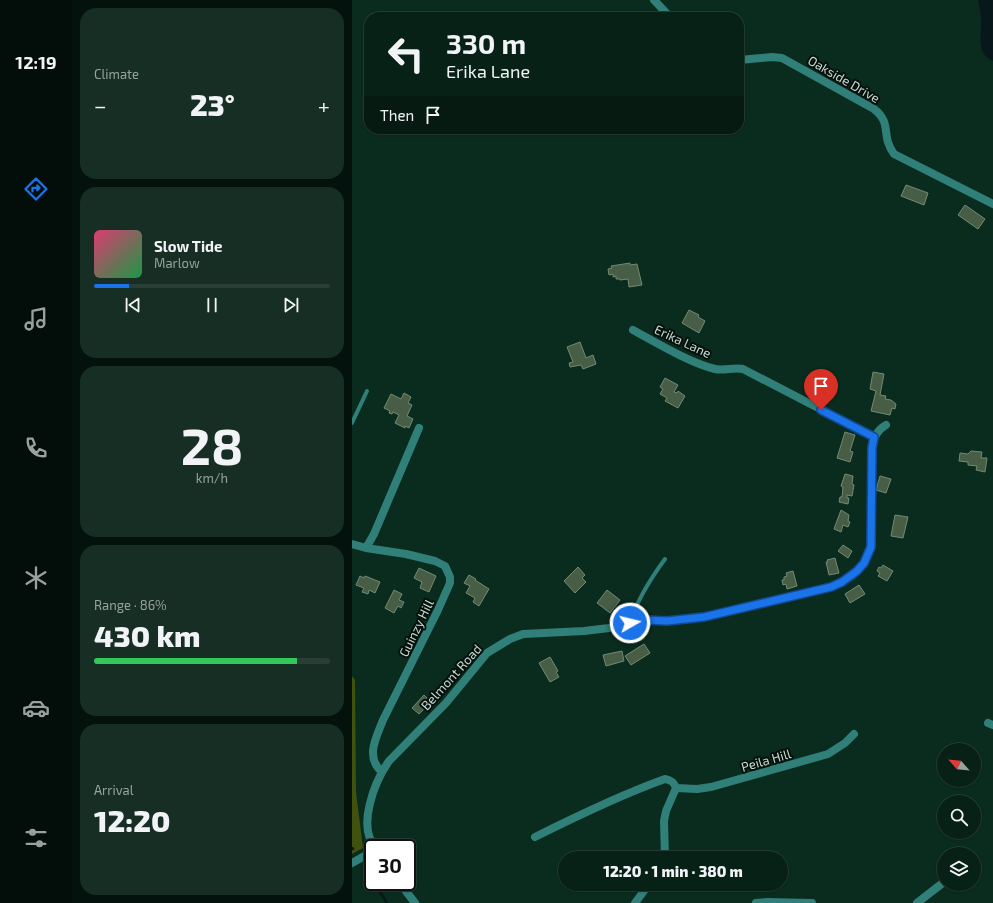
<!DOCTYPE html>
<meta charset="utf-8">
<style>
:root{--surface:#082117;--page:#162e24;--text:#f1f3f6;--muted:#98a3a1;--line:#293e36;--accent:#1a73e8}
body{margin:0;font-family:"Exo 2",sans-serif;background:var(--page);color:var(--text);height:100vh;display:flex;flex-direction:column;font-size:15px;white-space:nowrap}
*{box-sizing:border-box;margin:0}
p{font-size:13px;color:var(--muted)}
.icon{flex:none;width:22px;height:22px;fill:none;stroke:currentColor;stroke-width:2;stroke-linecap:round;stroke-linejoin:round}
.map{position:relative;flex:1;overflow:hidden}
.side{display:flex;flex-direction:column;gap:8px;padding:8px;background:#04120d;width:280px}
.side>*{flex:none}
.banner{position:absolute;left:12px;top:12px;width:380px;height:122px;border-radius:16px;box-shadow:0 1px 3px #0004,0 0 0 1px var(--line);background:#082117;color:var(--text);overflow:hidden}
.needle{width:26px;rotate:297deg}
.fabs{position:absolute;left:585px;top:743px;display:grid;gap:8px}
.fabs a{display:grid;place-items:center;width:44px;height:44px;border-radius:50%;background:var(--surface);box-shadow:0 1px 3px #0004,0 0 0 1px var(--line);font-size:20px}
.speed{position:absolute;left:12px;top:839px;display:flex;gap:8px;font-size:20px;font-weight:700;text-align:center}
.speed>*{display:grid;place-content:center;width:52px;height:52px;border-radius:50%;background:var(--surface);box-shadow:0 1px 3px #0004,0 0 0 1px var(--line);line-height:1}
.speed .limit{border:2px solid #111;border-radius:6px;background:#fff;color:#111}
.pin{position:absolute;display:grid;place-items:center;width:34px;height:34px;color:#fff;margin:-41px -17px;border-radius:50% 50% 50% 0;rotate:-45deg;box-shadow:0 0 4px #0007}
.pin .icon{rotate:45deg}
.me{position:absolute;width:44px;margin:-22px;rotate:82deg;stroke-linejoin:round;filter:drop-shadow(0 0 3px #0008)}
.turn{display:flex;align-items:center;gap:14px;height:84px;padding:0 16px;font-size:18px}
.turn .icon{width:52px;height:52px;stroke-width:2.5}
.turn b{display:block;font-size:28px;line-height:34px}
.then{display:flex;align-items:center;height:38px;padding:0 16px;background:#0003;gap:8px;font-size:15px}
.big{font-size:30px;font-weight:800;line-height:1.1}
.side .widget{flex:1;display:flex;flex-direction:column;justify-content:center;gap:6px;min-width:0;padding:0 14px;border-radius:16px;background:var(--page)}
.side .dial{align-items:center;gap:0}
.dial b{font-size:52px;line-height:1}
.song{display:flex;align-items:center;gap:12px}
.cover{width:48px;height:48px;border-radius:6px;background:linear-gradient(135deg,hsl(340 70% 55%),hsl(140 70% 35%))}
.played{height:4px;border-radius:2px;background:linear-gradient(90deg,var(--accent) 15%,var(--line) 15%)}
.keys{display:flex;justify-content:space-around;direction:ltr}
.heat{display:flex;justify-content:space-between;align-items:center;font-size:22px;direction:ltr}
.charge{height:6px;border-radius:3px;background:linear-gradient(90deg,#34c759 86%,var(--line) 0)}
.trip{position:absolute;left:206px;top:851px;width:230px;height:40px;border-radius:20px;background:var(--surface);box-shadow:0 1px 3px #0004,0 0 0 1px var(--line);font-weight:800;line-height:40px;text-align:center}
main{display:flex;flex:1;min-height:0}
.tab-bar{display:flex;flex-direction:column;width:72px;justify-content:space-around;align-items:center;background:#030d09;color:var(--muted)}
.tab-bar .icon{width:28px;height:28px}
.tab-bar .on{color:var(--accent)}
.tab-bar b{font-size:18px;color:var(--text)}
.map>svg:first-child{display:block}
.forest{fill:#41510e}
.water{fill:#08181a}
.lines{fill:none;stroke-linecap:round;stroke-linejoin:round}
.stream{stroke:#08181a;stroke-width:2.5}
.building{fill:#475d46;stroke:#738a72}
.lane{stroke:#308079;stroke-width:4}
.street{stroke:#308079;stroke-width:8}
.route-casing{stroke:#114b97;stroke-width:10}
.route{stroke:#1a73e8;stroke-width:7}
.labels{text-anchor:middle;stroke-width:4;stroke-linejoin:round;paint-order:stroke}
.street-label{font-size:13px;fill:#c8dad1;stroke:#05110c}
</style>
<main>
<nav class="tab-bar">
<b>12:19</b>
<svg class="icon on" aria-label="directions" viewBox="0 0 24 24"><path d="M12 3l9 9-9 9-9-9zM9 14v-3h6M13 9l2 2-2 2"/></svg>
<svg class="icon" aria-label="music" viewBox="0 0 24 24"><path d="M9 18V5l10-2v13"/><circle cx="6" cy="18" r="3"/><circle cx="16" cy="16" r="3"/></svg>
<svg class="icon" aria-label="phone" viewBox="0 0 24 24"><path d="M5 4h4l2 5-3 2q2 4 5 5l2-3 5 2v4C11 20 4 13 5 4z"/></svg>
<svg class="icon" aria-label="climate" viewBox="0 0 24 24"><path d="M12 3v18M4 7l16 10M4 17L20 7"/></svg>
<svg class="icon" aria-label="car" viewBox="0 0 24 24"><path d="M5 17H2v-5l4-1 3-4h7l3 4 3 1v5h-3M9 17h6M6 11h13"/><circle cx="7" cy="17" r="2"/><circle cx="17" cy="17" r="2"/></svg>
<svg class="icon" aria-label="filters" viewBox="0 0 24 24"><path d="M4 7h16M4 17h16"/><circle cx="9" cy="7" r="2"/><circle cx="15" cy="17" r="2"/></svg>
</nav>
<section class="side">
<div class="widget"><p>Climate</p>
<div class="heat"><a>−</a><b class="big">23°</b><a>+</a></div>
</div>
<div class="widget">
<div class="song"><i class="cover"></i><div><b>Slow Tide</b><p>Marlow</p></div></div>
<div class="played"></div>
<div class="keys"><svg class="icon" aria-label="previous" viewBox="0 0 24 24"><path d="M18 5L8 12l10 7zM5 5v14"/></svg><svg class="icon" aria-label="pause" viewBox="0 0 24 24"><path d="M8 5v14M16 5v14"/></svg><svg class="icon" aria-label="next" viewBox="0 0 24 24"><path d="M6 5l10 7-10 7zM19 5v14"/></svg></div>
</div>
<div class="widget dial"><b>28</b><p>km/h</p></div>
<div class="widget"><p>Range · 86%</p><b class="big">430 km</b><div class="charge"></div></div>
<div class="widget"><p>Arrival</p><b class="big">12:20</b></div>
</section>
<div class="map">
<svg width="641" height="903" viewBox="0 0 641 903">
<rect width="100%" height="100%" fill="#0a2c1f"/>
<path class="forest" d="M 0,676 L 3,680 L 4,792 L 11,848 L 0,854 Z"/>
<path class="water" d="M 626,0 L 641,0 L 641,61 C 623,54 630,34 629,19 C 629,13 627,6 626,0 Z"/>
<g class="lines">
<path class="stream" d="M 0,848 L 1,849
M 13,869 L 35,903"/>
</g>
<path class="building" d="M 554,185 L 576,193 L 572,205 L 549,196 Z
M 613,205 L 633,219 L 626,229 L 606,215 Z
M 278,263 L 278,265 L 285,264 L 290,285 L 277,287 L 276,279 L 268,280 L 268,279 L 264,279 L 264,276 L 261,277 L 261,274 L 257,275 L 256,269 L 260,268 L 259,266 Z
M 337,310 L 347,315 L 346,317 L 353,321 L 347,333 L 330,323 Z
M 228,342 L 234,358 L 241,355 L 244,364 L 231,369 L 229,365 L 218,367 L 217,363 L 221,362 L 215,347 Z
M 521,372 L 532,374 L 528,395 L 534,396 L 533,399 L 539,400 L 544,404 L 543,409 L 540,408 L 538,415 L 519,411 L 524,391 L 518,389 Z
M 313,378 L 326,385 L 322,392 L 325,393 L 326,391 L 333,396 L 326,408 L 313,401 L 315,398 L 308,394 L 311,389 L 308,387 Z
M 52,393 L 59,397 L 56,403 L 60,405 L 55,416 L 61,419 L 57,428 L 53,426 L 53,428 L 43,423 L 47,415 L 41,412 L 40,414 L 37,413 L 38,411 L 32,408 L 39,394 L 49,399 Z
M 493,432 L 503,435 L 498,451 L 501,452 L 498,462 L 485,458 Z
M 619,451 L 630,452 L 629,458 L 635,458 L 633,472 L 624,470 L 625,466 L 616,465 L 616,462 L 607,461 L 608,453 L 616,454 Z
M 493,474 L 501,476 L 500,484 L 502,485 L 500,496 L 495,495 L 495,498 L 497,498 L 496,504 L 487,502 L 488,497 L 490,497 L 491,487 L 489,486 Z
M 528,476 L 539,479 L 534,493 L 524,490 Z
M 489,510 L 497,515 L 496,521 L 498,522 L 496,527 L 491,525 L 489,532 L 482,529 Z
M 543,515 L 556,517 L 551,538 L 539,536 Z
M 491,545 L 500,551 L 496,558 L 486,551 Z
M 483,558 L 487,573 L 477,575 L 474,562 L 476,562 L 475,560 Z
M 531,565 L 541,571 L 535,581 L 526,576 L 528,573 L 525,571 L 527,567 L 529,568 Z
M 226,567 L 233,575 L 230,578 L 234,582 L 223,593 L 212,581 Z
M 67,568 L 84,576 L 77,592 L 68,588 L 70,582 L 62,578 Z
M 441,571 L 445,586 L 435,589 L 434,584 L 431,585 L 430,580 L 432,580 L 432,577 L 435,576 L 434,573 Z
M 117,575 L 124,579 L 123,580 L 137,589 L 127,606 L 121,602 L 123,598 L 114,593 L 118,586 L 112,583 Z
M 8,576 L 12,578 L 13,576 L 28,582 L 23,593 L 17,590 L 16,594 L 10,592 L 12,588 L 4,585 Z
M 507,585 L 513,594 L 498,603 L 493,594 Z
M 42,590 L 50,594 L 47,600 L 52,602 L 49,608 L 46,606 L 42,613 L 33,608 Z
M 255,590 L 268,600 L 258,613 L 245,603 Z
M 292,644 L 298,653 L 279,665 L 273,656 Z
M 270,651 L 272,661 L 254,666 L 251,655 Z
M 198,657 L 206,671 L 204,672 L 207,677 L 198,682 L 187,663 Z
M 72,695 L 79,702 L 67,714 L 60,708 Z"/>
<g class="lines">
<path class="lane" d="M 0,423 L 15,391
M 278,623 C 285,600 299,578 313,559"/>
<path class="street" d="M 302,0 L 318,17
M 387,60 L 420,57 L 430,58 L 522,109 C 541,124 528,135 542,154 L 641,204
M 281,330 C 305,343 338,363 363,369 C 372,371 382,367 391,369 L 522,437
M 0,544 L 14,548 L 54,554 L 83,561 L 93,566 L 98,577 L 98,583 L 86,610 L 31,720 C 24,738 13,757 30,772
M 14,548 L 22,534 L 67,428
M 636,723 L 641,725
M 324,788 L 345,789 L 359,787 L 476,754 L 493,743 L 502,734
M 183,837 C 225,816 268,795 313,779 C 319,780 322,782 324,788 L 314,811 L 312,821 L 313,858
M 24,848 C 4,827 23,781 37,761 L 94,703 L 135,653 L 158,639 L 171,634 L 232,631 L 257,628 L 294,620 L 315,621 L 352,617 L 479,587 L 500,576 L 512,563 L 519,547 L 520,448 C 522,437 525,430 534,425
M 0,863 L 21,851
M 47,882 L 63,903
M 283,903 L 297,884
M 404,903 L 415,902 L 460,903
M 565,903 L 592,882"/>
</g>
<g class="lines">
<defs>
<path id="route" d="M 278,623 L 294,620 L 315,621 L 352,617 L 479,587 L 490,582 L 505,571 L 512,563 L 519,547 L 520,448 L 522,437 L 469,410"/>
</defs>
<use href="#route" class="route-casing"/>
<use href="#route" class="route"/>
</g>
<g class="labels">
<g class="street-label">
<text transform="translate(492 79) rotate(30)" y="5">Oakside Drive</text>
<text transform="translate(331 341) rotate(25)" y="5">Erika Lane</text>
<text transform="translate(64 628) rotate(-64)" y="5">Guinzy Hill</text>
<text transform="translate(99 677) rotate(-48)" y="5">Belmont Road</text>
<text transform="translate(414 760) rotate(-16)" y="5">Peila Hill</text>
</g>
</g>
</svg>
<div class="fabs">
<a><svg class="needle" viewBox="-14 -14 28 28"><path d="M0-13l5 13h-10z" fill="#e53935"/><path d="M0 13l5-13h-10z" fill="#98a3a1"/></svg></a>
<a><svg class="icon" aria-label="search" viewBox="0 0 24 24"><circle cx="10" cy="10" r="6"/><path d="M15 15l6 6"/></svg></a>
<a><svg class="icon" aria-label="layers" viewBox="0 0 24 24"><path d="M12 4l9 5-9 5-9-5zM3 14l9 5 9-5"/></svg></a>
</div>
<div class="speed"><div class="limit">30</div></div>
<div class="pin" style="left:469px;top:410px;background:#d93025"><svg class="icon" aria-label="arrive" viewBox="0 0 24 24"><path d="M6 21V4h12l-3 4 3 4H6"/></svg></div>
<svg class="me" style="left:278px;top:623px" viewBox="-20 -20 40 40"><circle r="17" fill="#1a73e8" stroke="#fff" stroke-width="3"/><path d="M0-11L8 9 0 5-8 9z" fill="#fff"/></svg>
<div class="trip">12:20 · 1 min · 380 m</div>
<div class="banner">
<div class="turn"><svg class="icon" aria-label="left" viewBox="0 0 24 24"><path d="M17 20v-9H6M10 6l-5 5 5 5"/></svg><div><b>330 m</b>Erika Lane</div></div>
<div class="then">Then<svg class="icon" aria-label="arrive" viewBox="0 0 24 24"><path d="M6 21V4h12l-3 4 3 4H6"/></svg></div>
</div>
</div>
</main>
